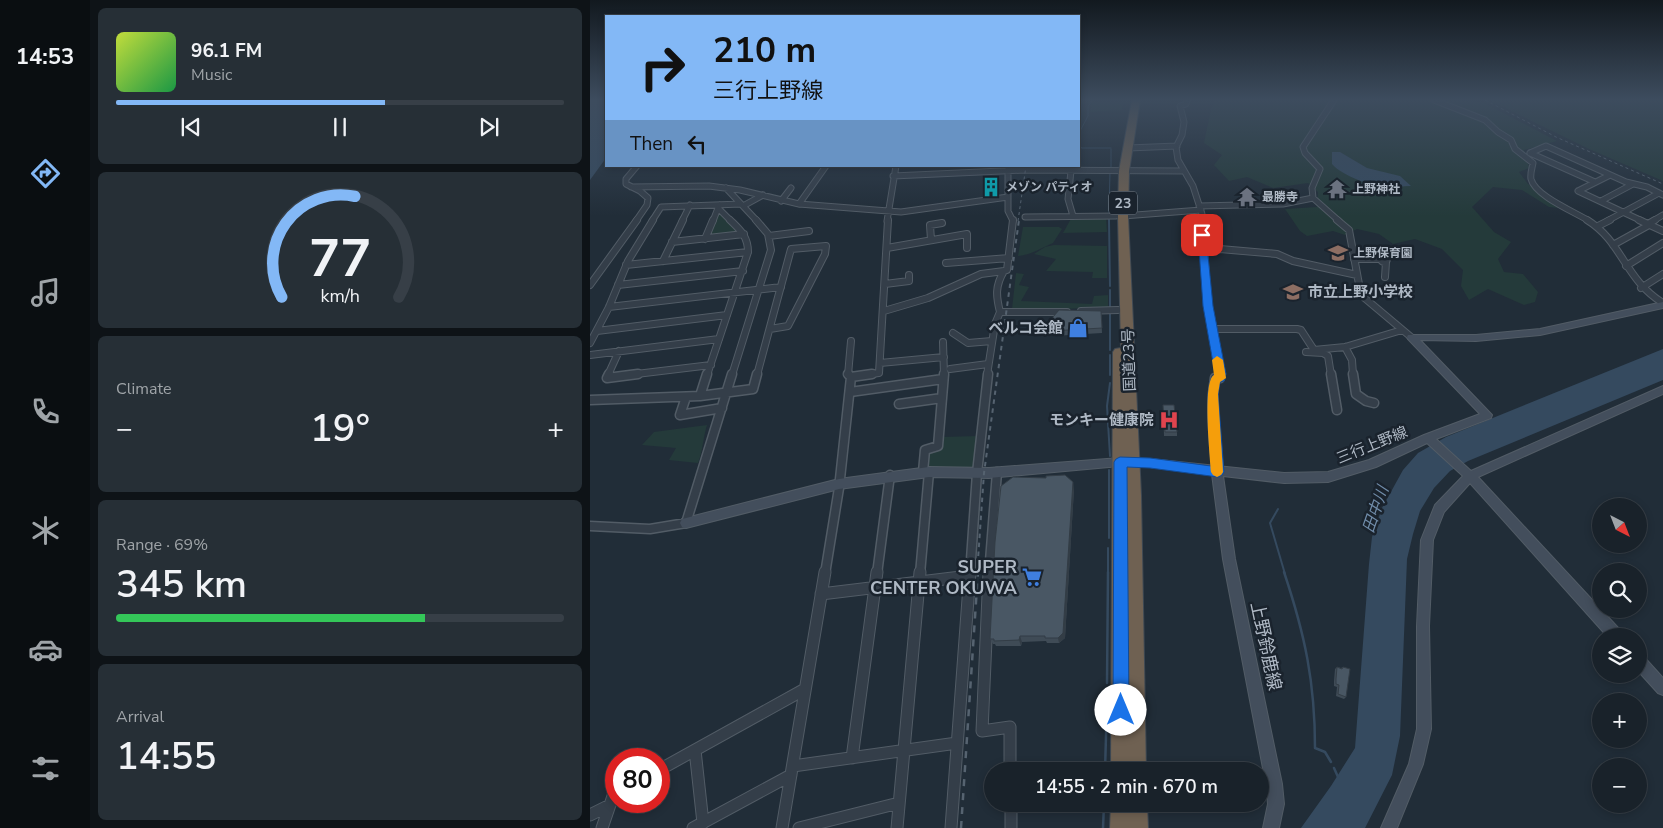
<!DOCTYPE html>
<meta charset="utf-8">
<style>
:root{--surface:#19222a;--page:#262f36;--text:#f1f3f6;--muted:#9fa4a8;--line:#373f47;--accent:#83b8f6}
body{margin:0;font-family:"Nunito Sans","Noto Sans JP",sans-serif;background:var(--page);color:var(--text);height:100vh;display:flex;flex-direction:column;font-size:19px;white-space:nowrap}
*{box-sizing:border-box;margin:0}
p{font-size:16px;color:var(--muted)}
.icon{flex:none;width:28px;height:28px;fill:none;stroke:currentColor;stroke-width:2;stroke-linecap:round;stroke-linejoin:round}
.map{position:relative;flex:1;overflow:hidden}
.drawer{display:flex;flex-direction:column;gap:8px;padding:8px;background:#0e1317;width:500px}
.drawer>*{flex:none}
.top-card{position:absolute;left:15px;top:15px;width:475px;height:152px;border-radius:0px;box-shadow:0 2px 8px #0003,0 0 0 1px var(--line);background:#83b8f6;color:#111;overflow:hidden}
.needle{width:32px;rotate:138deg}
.tools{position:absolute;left:1002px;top:498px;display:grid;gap:10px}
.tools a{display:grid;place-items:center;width:55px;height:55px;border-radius:50%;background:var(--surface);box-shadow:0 2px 8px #0003,0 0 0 1px var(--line);font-size:25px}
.speed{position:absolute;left:15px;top:748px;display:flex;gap:10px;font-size:25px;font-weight:700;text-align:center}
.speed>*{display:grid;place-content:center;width:65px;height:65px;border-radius:50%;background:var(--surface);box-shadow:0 2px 8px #0003,0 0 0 1px var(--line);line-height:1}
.speed .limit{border:8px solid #d22;background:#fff;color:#111}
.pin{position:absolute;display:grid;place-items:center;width:42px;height:42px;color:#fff;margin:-21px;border-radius:10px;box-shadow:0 2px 8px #0006}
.me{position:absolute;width:55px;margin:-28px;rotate:0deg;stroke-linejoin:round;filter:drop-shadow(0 0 4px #0008)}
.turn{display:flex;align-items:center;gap:18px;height:105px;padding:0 25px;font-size:22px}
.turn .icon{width:65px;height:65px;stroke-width:2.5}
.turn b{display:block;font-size:35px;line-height:42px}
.then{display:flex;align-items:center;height:48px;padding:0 25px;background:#0003;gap:10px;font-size:19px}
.big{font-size:38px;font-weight:600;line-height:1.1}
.drawer .card{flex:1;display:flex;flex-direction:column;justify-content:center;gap:8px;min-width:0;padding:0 18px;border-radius:8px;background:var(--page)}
.drawer .dial{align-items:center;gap:0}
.dial svg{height:130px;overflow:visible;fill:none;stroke:var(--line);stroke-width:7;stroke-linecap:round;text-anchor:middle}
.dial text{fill:var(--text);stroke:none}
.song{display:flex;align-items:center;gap:15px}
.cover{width:60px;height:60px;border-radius:8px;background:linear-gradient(135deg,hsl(70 70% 55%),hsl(140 70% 35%))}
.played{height:5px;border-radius:2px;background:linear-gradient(90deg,var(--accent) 60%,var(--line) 60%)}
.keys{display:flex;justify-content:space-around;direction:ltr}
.heat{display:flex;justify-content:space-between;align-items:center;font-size:28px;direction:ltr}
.charge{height:8px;border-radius:4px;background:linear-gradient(90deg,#34c759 69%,var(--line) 0)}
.trip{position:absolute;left:394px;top:762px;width:285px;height:50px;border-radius:25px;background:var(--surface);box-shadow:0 2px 8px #0003,0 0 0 1px var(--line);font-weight:600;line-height:50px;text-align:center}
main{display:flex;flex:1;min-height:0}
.menu{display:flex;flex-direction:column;width:90px;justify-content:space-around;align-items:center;background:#0a0e11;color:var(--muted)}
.menu .icon{width:35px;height:35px}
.menu .active{color:var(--accent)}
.menu b{font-size:22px;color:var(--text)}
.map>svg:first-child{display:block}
.green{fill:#243a3a}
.water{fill:#354a5f}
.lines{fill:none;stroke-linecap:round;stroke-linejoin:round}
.stream-far2{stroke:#354a5f;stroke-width:1}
.stream-far1{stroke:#354a5f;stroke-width:2}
.stream{stroke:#354a5f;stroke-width:2.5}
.street-far3-casing{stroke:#525c66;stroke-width:7}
.street-far2-casing{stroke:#525c66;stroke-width:8}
.street-far1-casing{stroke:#525c66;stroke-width:11}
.street-casing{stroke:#525c66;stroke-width:13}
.secondary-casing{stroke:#525c66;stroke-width:2}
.highway-casing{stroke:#3f4953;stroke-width:2}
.street-far3{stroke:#343e49;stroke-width:5}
.street-far2{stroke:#343e49;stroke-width:6}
.street-far1{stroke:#343e49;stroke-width:8}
.street{stroke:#343e49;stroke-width:11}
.secondary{fill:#434e5c;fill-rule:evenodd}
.highway{fill:#6f6152;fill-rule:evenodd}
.rail-far2{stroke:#566370;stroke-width:1;stroke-dasharray:3 3;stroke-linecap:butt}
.rail-far1{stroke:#566370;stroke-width:2;stroke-dasharray:4.5 4.5;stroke-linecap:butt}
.rail{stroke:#566370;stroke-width:2.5;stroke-dasharray:7 7;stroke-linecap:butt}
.wall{fill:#3f4b56}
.shaded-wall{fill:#333d46}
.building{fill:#495764;stroke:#333d46}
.route{fill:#1a73e8;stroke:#114b97}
.slow{fill:#f59e0b}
.labels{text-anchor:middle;stroke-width:5;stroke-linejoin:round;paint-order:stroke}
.far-poi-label{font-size:12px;font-weight:bold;fill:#afb9c5;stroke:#1a232d;text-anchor:start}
.shield{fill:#1a232d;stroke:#828c97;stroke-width:1}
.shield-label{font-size:14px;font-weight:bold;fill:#afb9c5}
.poi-label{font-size:15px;font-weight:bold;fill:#afb9c5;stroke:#1a232d;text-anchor:end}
.street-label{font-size:15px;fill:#afb9c5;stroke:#1a232d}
.water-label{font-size:16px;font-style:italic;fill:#708ca9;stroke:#1a232d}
.near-poi-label{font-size:18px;font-weight:bold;fill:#afb9c5;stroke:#1a232d;text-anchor:end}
.near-street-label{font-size:18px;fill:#afb9c5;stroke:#1a232d}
</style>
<main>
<nav class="menu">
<b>14:53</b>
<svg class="icon active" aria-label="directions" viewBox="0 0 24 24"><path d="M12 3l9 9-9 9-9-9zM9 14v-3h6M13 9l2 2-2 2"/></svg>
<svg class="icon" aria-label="music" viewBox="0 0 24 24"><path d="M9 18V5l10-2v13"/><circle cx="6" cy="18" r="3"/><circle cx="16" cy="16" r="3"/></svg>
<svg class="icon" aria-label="phone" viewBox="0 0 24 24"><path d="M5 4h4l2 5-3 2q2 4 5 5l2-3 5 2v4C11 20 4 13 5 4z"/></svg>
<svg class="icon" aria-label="climate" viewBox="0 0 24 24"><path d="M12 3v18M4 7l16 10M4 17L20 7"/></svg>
<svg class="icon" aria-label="car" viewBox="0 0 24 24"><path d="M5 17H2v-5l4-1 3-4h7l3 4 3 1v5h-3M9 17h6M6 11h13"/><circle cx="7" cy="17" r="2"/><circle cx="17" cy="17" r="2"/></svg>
<svg class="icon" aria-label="filters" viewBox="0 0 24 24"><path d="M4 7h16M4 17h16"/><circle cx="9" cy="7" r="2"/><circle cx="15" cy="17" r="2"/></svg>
</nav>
<section class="drawer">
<div class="card">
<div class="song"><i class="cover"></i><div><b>96.1 FM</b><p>Music</p></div></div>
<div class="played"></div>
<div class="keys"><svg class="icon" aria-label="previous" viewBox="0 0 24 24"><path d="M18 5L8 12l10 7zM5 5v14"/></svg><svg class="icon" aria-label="pause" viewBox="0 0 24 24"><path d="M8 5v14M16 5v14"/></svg><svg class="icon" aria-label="next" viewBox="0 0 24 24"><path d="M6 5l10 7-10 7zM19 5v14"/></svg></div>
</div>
<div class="card dial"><svg viewBox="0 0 100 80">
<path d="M14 69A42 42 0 1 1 86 69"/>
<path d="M14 69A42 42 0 0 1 59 7" stroke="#83b8f6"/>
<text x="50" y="56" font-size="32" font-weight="700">77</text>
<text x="50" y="72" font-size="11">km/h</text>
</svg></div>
<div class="card"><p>Climate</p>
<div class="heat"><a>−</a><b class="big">19°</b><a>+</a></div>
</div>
<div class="card"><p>Range · 69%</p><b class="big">345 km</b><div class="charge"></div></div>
<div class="card"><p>Arrival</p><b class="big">14:55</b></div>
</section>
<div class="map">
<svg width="1073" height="828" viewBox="0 0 1073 828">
<rect width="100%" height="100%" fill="#212d38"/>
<path class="green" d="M 625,100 L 871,100 L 894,103 L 967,141 L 934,150 L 939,168 L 929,172 L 938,184 L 970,208 L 959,207 L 932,190 L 903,187 L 882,207 L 904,232 L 921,242 L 908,259 L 914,272 L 933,274 L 948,292 L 945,302 L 934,305 L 898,289 L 879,300 L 871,286 L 873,270 L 852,249 L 825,239 L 803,244 L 789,234 L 767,229 L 755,235 L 743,231 L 717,236 L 710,231 L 695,209 L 727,207 L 728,192 L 718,183 L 683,188 L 657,177 L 639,181 L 624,165 L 632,155 L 614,143 L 621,109 Z
M 899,100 L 1073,100 L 1073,181 L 999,149 Z
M 533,102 L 532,110 L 500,112 L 502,103 Z
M 132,214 L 148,232 L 119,236 L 127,215 Z
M 482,217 L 516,217 L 517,232 L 473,233 Z
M 433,227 L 469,227 L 472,229 L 463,243 C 451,248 441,255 428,256 Z
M 464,245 L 517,246 L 517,278 L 502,278 L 503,272 L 456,271 L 466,259 L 444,254 L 455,247 Z
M 426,273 L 434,274 L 429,285 L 439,287 L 431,301 L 502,304 L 504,296 L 518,295 L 518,307 L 429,311 L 422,309 Z
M 117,425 C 113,438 113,450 108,463 L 79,460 L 86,448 L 52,445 L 64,432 Z
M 388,436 L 385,468 L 382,469 L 337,468 L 337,452 L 352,437 Z"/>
<path class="water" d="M 0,100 L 16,100 L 16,158 L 0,180 Z
M 742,152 L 750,152 L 777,168 L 810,176 L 821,186 C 813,186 804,188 797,188 C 783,187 751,175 742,164 Z
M 1073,349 L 1073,380 L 878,461 L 860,471 L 844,488 L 830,511 L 823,534 L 817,559 L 810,736 L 802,775 L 775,828 L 711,828 L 741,786 L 765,748 L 779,564 L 782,537 L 792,508 L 813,470 L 828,453 L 856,437 Z"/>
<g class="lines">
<path class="stream-far2" d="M 489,133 L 498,116 L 498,106 L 503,100
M 489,138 L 490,147 L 492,148 L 521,148
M 521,149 L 521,169
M 519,215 L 520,172
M 519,217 L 519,221"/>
<path class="stream-far1" d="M 519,220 L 520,286
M 520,290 L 520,307
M 520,312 L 520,350
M 520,355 L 520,375
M 520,383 L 517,406 L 520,456
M 519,470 L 519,538
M 688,509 L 680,523 L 695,574
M 518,574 L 518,548"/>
<path class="stream" d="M 694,572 C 715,635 725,682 725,748 L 735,752 L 741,762
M 517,683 L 518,572
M 744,768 L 748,777
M 515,771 L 517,702
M 513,828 L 514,804"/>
<defs>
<path id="street-far3" d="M 597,100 L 596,104 L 590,106 L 594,122 L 592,135 L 586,147 L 588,160 L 603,186 L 612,214 L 612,221
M 744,100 L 713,147 L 715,153 L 730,169 L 722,188 L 723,198 L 749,221
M 844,100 L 895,120 L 908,132 L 921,140 L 925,149 L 943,163 C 942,168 940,174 941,179 C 945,196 985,212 999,221
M 538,148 L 587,146
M 940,153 L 956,146 L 1036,182 L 1057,187 L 1073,195
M 940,153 L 1005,182
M 418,168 L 418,211 L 423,221
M 481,171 L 478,199 L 483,216
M 303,176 L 435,170 L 594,171
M 41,187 L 119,186 L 150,190 L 209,204 L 311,212 L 418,197
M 136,188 L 167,221
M 988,191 L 1052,221
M 988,191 L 1020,175
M 191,201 L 201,188
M 1011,201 L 1043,184
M 209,204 L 236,166
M 130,205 L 128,208 L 141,221
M 153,206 L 173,195
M 609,206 L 693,204 L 723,198
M 533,216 L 611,210
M 435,217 L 526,216
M 46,221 L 57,205 L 58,198 L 50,191 L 36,184 L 36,179 L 47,166
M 62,221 L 71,207 L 151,204
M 92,221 L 100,205
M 123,221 L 128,208
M 297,221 L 306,166
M 1017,221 L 1069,193
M 1063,221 L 1073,215"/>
<path id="street-far2" d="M 423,220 L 417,270 L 414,271 C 405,286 406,296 410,312 L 477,312
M 612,220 L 618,306 L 630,375
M 747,220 L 759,230 L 771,295 L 821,337
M 997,220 C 1032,241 1035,280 1073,303
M 1049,220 L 1073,231
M 1058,224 L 1065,220
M 1008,226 L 1020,220
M 179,236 L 219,231
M 115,239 L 123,220
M 341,240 L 340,225 L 352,223
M 82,242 L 154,234
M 1023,245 L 1059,225
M 297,248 L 377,234 L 377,248
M 613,250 L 630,249 L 687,254 L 703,261 L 767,275
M791 259a3 3 0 1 1 6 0a3 3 0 1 1-6 0Z
M 764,259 L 790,259
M 73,261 L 93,220
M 356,263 L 419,258
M 36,265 L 158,252
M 1036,266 L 1073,243
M 795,277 L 796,262
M 295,284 L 319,281 L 319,275
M 0,285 L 47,220
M 28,285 L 153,271
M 1051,288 L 1073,274
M 19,307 L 191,287
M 294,311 L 338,298 L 391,274 L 414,271
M 491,311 L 528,310
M 622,329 L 707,329 L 711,330 L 724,350 L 755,347 L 812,330
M 7,331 L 137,315
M 363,333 L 378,343 L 402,341
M 353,342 L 354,375
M 0,343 L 19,307 L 38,261 L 63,220
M 755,347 L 762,360 L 763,375
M 716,352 L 733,353 L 738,356 L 741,375
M 0,355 L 129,339
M 290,363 L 354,357
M 360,369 L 398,364
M 18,375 L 29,351
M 38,375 L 121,365
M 117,375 L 158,252 C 158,236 150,230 140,220
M 142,375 L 181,250 L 178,234 L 166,220
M 167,375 L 201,249 L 236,246 L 235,254 L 198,326 L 180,329
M 258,375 L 261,341
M 273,375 L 289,373 L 298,220
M 397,375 L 405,324 L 410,312"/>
<path id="street-far1" d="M 19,374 L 17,378 L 48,374
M 258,374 L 261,377
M 741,374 L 747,410
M 763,374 L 766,394 L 776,401 L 784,403
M 260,392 L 353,379
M 110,396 L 117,374
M 96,397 L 90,415 L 132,408
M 0,400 L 110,396 L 163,389 L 167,374
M 309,404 L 352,398
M 333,472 L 335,450 L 348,446 L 354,374
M 627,472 L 623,394 L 625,378 L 630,378 L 630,374
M 0,526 L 60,529 L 96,523 L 142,374
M 235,574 L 249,488 L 261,377 L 282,374
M 287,574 L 300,475
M 330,574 L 339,472
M 380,574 L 387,473 L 398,374
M 399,574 L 407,472"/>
<path id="street" d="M 399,572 L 392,731 L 420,727 L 420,771
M 231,594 L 379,576
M 105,750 L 113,823
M 262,758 L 287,572
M 203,766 L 367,743
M 69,770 L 215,689
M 421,804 L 421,828
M 0,815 L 20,805
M 12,828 L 23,796 L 26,794
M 103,828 L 201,775
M 192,828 L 235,572
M 209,828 L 309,803
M 307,828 L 330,572
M 361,828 L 380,572"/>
<path id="secondary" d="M 1073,302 L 1073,308 L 950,335 L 886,341 L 830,340 L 902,415 L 901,418 L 846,439 L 881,471 L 1073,386 L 1073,394 L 888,477 L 1031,631 L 1032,636 L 1017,636 L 880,483 L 854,512 L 843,540 L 839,626 L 841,729 L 833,764 L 807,828 L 791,828 L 819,764 L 827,729 L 827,626 L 831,540 L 845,505 L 873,476 L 837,443 L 786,467 L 738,482 L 694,483 L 633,476 L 645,559 L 692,784 L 694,804 L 689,828 L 673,828 L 678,804 L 676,784 L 633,559 L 622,474 L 560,467 L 530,466 L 399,478 L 339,477 L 249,489 L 96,528 L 92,527 L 90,523 L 92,519 L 96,518 L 249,479 L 339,467 L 399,468 L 530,458 L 560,459 L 694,473 L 738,472 L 779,460 L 834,435 L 890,414 L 818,339 L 817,337 L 818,335 L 886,335 L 950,329 Z
M 1049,655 L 1054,657 L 1073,678 L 1073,695 L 1068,693 L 1049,672 Z"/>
<path id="highway" d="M 542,100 L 550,100 L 539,171 L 538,216 L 551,495 L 556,771 L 521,771 L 523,352 L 525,349 L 531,348 L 528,216 L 529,171 Z
M 521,804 L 557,804 L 558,828 L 520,828 Z"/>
</defs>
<use href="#street-far3" class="street-far3-casing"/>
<use href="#street-far2" class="street-far2-casing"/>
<use href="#street-far1" class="street-far1-casing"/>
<use href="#street" class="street-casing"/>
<use href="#secondary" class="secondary-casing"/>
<use href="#highway" class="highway-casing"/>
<use href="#street-far3" class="street-far3"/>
<use href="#street-far2" class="street-far2"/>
<use href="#street-far1" class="street-far1"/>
<use href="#street" class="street"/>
<use href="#secondary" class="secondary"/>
<use href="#highway" class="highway"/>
<path class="rail-far2" d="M 895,100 L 966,137 L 1073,184
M 428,221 L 436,166"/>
<path class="rail-far1" d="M 387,574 L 394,473 L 429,220"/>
<path class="rail" d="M 371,828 L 388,572"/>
</g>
<path class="wall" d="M 592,228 L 605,235 L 604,239 L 593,239 L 592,232 Z
M 511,311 L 512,333 L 463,336 L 462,331 Z
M 573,405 L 587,432 L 587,436 L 574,436 Z
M 484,489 L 475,638 L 469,643 L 457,643 L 456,641 L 432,642 L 431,646 L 406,646 L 405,644 L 403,644 L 400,639 Z
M 747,667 L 751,668 L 753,667 L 756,697 L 754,699 L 746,696 L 747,687 L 744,686 L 744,681 L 745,669 Z"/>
<path class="shaded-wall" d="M 483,482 L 484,489 L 475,638 L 469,643 L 468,638 Z
M 430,636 L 432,642 L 431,646 L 429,640 Z"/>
<path class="building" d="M 592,228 L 603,228 L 605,235 L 594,235 Z
M 469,310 L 511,311 L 512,328 L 462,331 L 463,317 Z
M 573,405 L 584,405 L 587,432 L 575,432 Z
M 475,475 L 483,482 L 473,633 L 468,638 L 455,638 L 455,636 L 430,636 L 429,640 L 404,641 L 404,639 L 400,639 L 405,542 L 411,486 L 423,477 L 456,478 L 456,476 Z
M 747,667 L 752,669 L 753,667 L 760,669 L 756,697 L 748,694 L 749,685 L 746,684 L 746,679 Z"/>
<linearGradient id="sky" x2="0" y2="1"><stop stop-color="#12191f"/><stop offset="0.46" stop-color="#3d4c5e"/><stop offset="1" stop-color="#3d4c5e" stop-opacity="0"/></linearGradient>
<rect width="1073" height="216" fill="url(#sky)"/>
<path class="route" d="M 612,233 L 616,235 L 623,306 L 636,374 L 634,381 L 630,382 L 628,394 L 634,472 L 632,475 L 628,477 L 560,468 L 537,467 L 539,710 L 537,715 L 531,718 L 525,715 L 523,710 L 524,462 L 526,459 L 530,457 L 560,458 L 621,466 C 620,449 612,381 625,374 L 613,306 L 608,235 Z"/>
<path class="slow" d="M 627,356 L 633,360 L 636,378 L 630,382 L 628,394 L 633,472 L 631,475 L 627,477 L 623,475 L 621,472 C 620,455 612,382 624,375 L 622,360 Z"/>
<defs>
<symbol id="building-bare" viewBox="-9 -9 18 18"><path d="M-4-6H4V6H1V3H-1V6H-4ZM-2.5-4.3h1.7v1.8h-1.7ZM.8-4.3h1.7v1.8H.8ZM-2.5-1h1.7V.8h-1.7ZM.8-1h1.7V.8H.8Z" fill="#0f9aa8" stroke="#1a232d" stroke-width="2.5" paint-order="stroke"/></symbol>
<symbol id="temple-bare" viewBox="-9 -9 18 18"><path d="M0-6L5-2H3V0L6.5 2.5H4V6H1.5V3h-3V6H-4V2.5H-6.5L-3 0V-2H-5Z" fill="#6b7280" stroke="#1a232d" stroke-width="2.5" paint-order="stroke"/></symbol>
<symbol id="school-bare" viewBox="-9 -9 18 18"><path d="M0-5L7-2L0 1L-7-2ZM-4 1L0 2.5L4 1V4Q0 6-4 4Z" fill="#8d6e63" stroke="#1a232d" stroke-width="2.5" paint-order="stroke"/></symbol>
<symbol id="shop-bare" viewBox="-9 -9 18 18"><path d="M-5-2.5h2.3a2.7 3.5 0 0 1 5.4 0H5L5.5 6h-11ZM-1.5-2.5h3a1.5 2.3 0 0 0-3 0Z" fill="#3f7fe0" stroke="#1a232d" stroke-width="2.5" paint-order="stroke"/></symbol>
<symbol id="hospital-bare" viewBox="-9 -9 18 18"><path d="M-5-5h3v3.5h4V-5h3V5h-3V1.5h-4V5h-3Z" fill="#e0444e" stroke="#1a232d" stroke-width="2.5" paint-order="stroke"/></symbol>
<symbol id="supermarket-bare" viewBox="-9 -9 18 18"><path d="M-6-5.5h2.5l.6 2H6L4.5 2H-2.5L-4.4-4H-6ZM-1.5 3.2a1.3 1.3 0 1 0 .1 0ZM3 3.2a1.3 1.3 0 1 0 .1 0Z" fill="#3f7fe0" stroke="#1a232d" stroke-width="2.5" paint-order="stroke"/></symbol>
</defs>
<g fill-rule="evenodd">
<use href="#building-bare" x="387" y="173" width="28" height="28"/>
<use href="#temple-bare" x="733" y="175" width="28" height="28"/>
<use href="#temple-bare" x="643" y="183" width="28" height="28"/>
<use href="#school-bare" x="734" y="239" width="28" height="28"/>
<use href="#school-bare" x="689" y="278" width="28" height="28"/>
<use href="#shop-bare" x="474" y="314" width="28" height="28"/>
<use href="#hospital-bare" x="565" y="406" width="28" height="28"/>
<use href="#supermarket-bare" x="428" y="563" width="28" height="28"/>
</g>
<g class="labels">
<g class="far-poi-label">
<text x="416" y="191">メゾン パティオ</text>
<text x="762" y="193">上野神社</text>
<text x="672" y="201">最勝寺</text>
<text x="763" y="257">上野保育園</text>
</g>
<rect class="shield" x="519" y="191.5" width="28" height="23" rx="4"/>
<g class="shield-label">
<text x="533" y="208">23</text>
</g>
<g class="poi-label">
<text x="718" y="297" text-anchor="start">市立上野小学校</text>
<text x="473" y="333">ベルコ会館</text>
<text x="564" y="425">モンキー健康院</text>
</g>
<g class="street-label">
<text transform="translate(539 360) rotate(-92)" y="5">国道23号</text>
<text transform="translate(782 445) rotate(-22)" y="5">三行上野線</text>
</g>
<g class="water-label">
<text transform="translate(785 509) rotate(-71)" y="6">田中川</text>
</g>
<g class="near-poi-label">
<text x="427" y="573">SUPER<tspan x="427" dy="21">CENTER OKUWA</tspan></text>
</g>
<g class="near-street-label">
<text transform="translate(676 646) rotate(78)" y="6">上野鈴鹿線</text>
</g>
</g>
</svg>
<div class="tools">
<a><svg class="needle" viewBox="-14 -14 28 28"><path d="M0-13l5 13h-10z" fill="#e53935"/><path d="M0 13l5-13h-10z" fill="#9fa4a8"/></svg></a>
<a><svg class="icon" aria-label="search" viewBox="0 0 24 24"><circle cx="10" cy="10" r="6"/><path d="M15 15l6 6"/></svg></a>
<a><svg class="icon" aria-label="layers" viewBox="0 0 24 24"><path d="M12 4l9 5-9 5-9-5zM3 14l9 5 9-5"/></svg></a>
<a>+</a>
<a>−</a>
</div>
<div class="speed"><div class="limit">80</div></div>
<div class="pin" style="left:612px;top:235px;background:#d93025"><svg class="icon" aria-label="arrive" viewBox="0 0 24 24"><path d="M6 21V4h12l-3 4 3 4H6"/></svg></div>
<svg class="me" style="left:531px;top:710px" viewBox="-20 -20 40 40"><circle r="19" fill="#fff"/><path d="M0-13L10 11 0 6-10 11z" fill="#1a73e8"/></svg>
<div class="trip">14:55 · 2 min · 670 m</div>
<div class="top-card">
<div class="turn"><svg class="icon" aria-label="right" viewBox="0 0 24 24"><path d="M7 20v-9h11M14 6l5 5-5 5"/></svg><div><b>210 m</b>三行上野線</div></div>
<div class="then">Then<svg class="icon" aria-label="left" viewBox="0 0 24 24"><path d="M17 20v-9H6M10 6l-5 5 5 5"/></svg></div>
</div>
</div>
</main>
